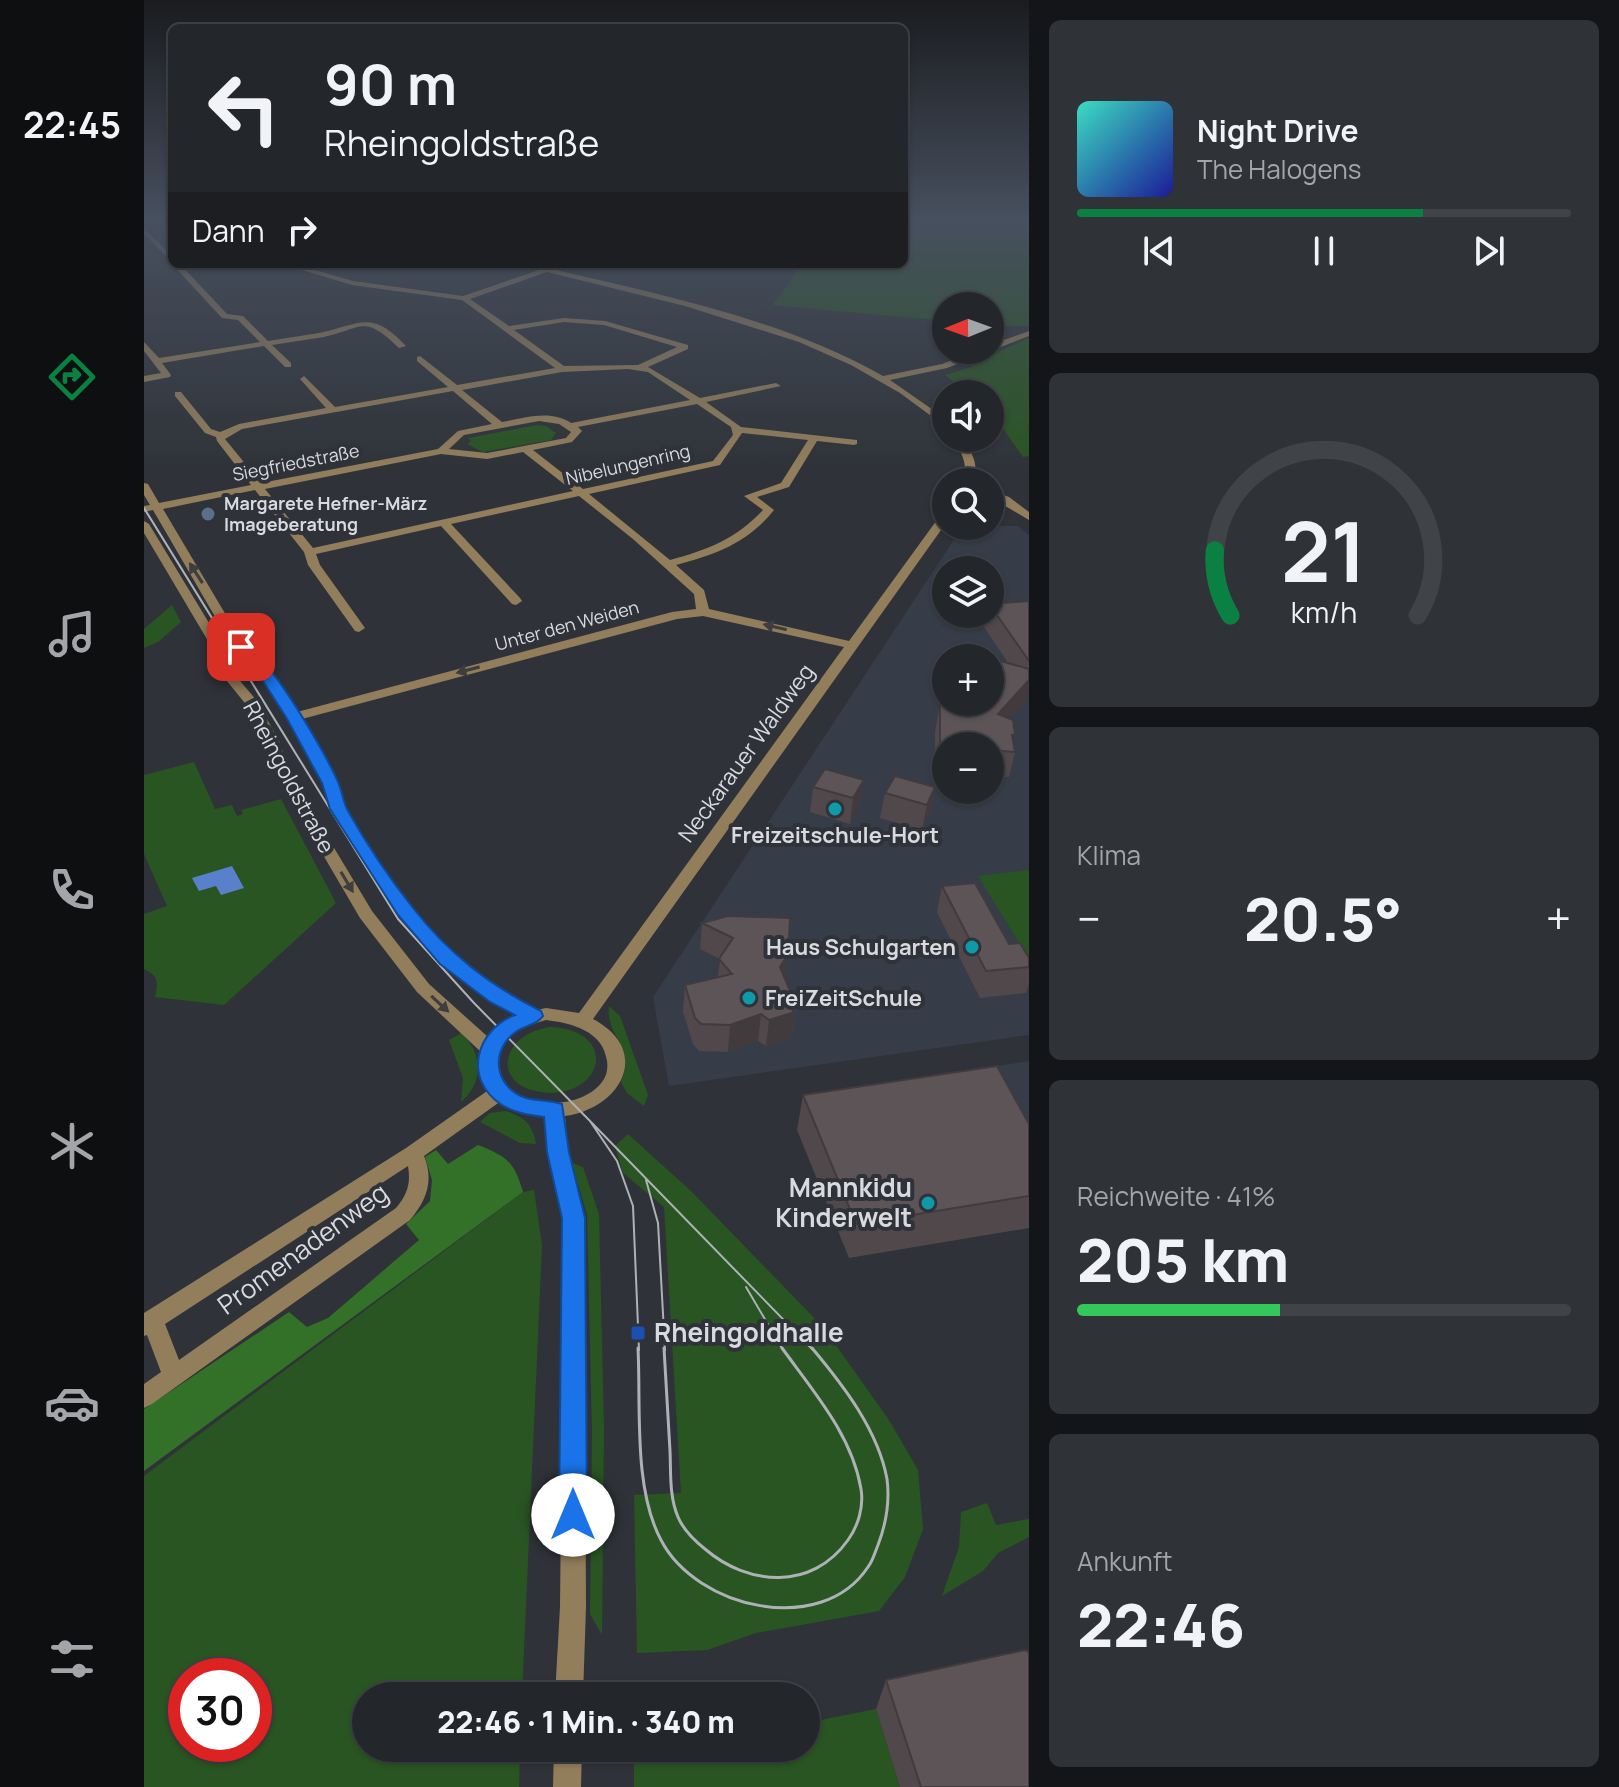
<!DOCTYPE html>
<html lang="de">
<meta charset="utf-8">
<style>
:root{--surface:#23262b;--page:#2f3237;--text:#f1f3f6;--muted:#a3a5a9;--line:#404347;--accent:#0b8043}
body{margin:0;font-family:Manrope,sans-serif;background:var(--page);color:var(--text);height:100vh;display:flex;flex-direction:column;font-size:30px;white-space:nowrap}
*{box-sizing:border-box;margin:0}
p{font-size:26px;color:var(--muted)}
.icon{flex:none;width:44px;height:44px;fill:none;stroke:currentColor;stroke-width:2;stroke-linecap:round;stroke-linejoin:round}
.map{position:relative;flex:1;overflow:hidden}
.details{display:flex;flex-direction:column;gap:20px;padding:20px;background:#131518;width:590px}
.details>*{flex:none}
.banner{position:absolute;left:24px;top:24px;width:740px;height:244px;border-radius:12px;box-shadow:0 2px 6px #0004,0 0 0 2px var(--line);background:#23262b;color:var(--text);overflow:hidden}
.needle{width:52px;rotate:269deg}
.buttons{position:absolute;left:788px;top:292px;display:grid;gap:16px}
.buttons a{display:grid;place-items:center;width:72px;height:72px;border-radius:50%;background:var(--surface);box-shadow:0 2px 6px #0004,0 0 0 2px var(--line);font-size:40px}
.speed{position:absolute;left:24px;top:1658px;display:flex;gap:16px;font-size:40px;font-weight:700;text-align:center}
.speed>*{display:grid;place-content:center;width:104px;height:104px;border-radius:50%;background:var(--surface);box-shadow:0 2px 6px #0004,0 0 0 2px var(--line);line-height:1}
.speed .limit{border:12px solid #d22;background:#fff;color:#111}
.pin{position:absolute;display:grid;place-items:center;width:68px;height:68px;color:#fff;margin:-34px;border-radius:16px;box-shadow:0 4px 12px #0006}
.me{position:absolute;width:88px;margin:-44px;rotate:0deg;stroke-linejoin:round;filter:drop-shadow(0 0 6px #0008)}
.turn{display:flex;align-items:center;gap:28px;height:168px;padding:0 24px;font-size:36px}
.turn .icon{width:104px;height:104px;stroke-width:2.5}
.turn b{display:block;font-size:56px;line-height:68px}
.then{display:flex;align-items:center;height:76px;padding:0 24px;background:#0003;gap:16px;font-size:30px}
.big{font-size:60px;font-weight:800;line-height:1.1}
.details .tile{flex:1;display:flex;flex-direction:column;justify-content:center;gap:12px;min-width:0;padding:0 28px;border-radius:12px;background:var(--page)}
.details .dial{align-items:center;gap:0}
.dial svg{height:208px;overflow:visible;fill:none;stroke:var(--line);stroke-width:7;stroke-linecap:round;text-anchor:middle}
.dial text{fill:var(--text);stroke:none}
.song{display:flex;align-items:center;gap:24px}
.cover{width:96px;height:96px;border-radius:12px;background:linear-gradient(135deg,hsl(170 70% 55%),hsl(240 70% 35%))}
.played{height:8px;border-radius:4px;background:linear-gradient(90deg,var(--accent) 70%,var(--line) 70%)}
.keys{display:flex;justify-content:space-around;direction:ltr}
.heat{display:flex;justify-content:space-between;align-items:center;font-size:44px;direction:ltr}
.charge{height:12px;border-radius:6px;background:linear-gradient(90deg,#34c759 41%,var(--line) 0)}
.trip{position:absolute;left:208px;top:1682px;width:468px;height:80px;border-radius:40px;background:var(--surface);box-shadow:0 2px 6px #0004,0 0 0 2px var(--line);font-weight:800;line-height:80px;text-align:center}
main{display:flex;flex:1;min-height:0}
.tab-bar{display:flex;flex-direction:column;width:144px;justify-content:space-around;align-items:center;background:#0e0f11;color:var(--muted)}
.tab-bar .icon{width:56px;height:56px}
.tab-bar .current{color:var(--accent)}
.tab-bar b{font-size:36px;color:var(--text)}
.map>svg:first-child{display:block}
.built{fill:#363d48;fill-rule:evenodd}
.green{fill:#295522;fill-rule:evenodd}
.forest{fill:#337028}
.water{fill:#5980cb}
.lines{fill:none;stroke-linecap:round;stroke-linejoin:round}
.minor{fill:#937e5c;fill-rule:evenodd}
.tram-far1{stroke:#aeb1b5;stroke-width:2}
.tram{stroke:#aeb1b5;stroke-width:3}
.wall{fill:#50484b}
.shaded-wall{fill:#413b3d}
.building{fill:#5d5457;stroke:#413b3d;stroke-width:2}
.oneway{fill:#3e3e3e}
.route{fill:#1a73e8;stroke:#114b97;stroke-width:2}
.service-dot{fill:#5c6f8a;stroke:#2f3339;stroke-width:3}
.culture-dot{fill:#0f9aa8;stroke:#2f3339;stroke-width:3}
.transit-dot{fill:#1a4fb4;stroke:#2f3339;stroke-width:3}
.labels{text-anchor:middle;stroke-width:8;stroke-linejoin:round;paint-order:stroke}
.far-street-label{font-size:18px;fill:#d8dade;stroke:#2f3339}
.far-poi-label{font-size:18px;font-weight:bold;fill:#d8dade;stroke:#2f3339;text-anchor:start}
.street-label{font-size:22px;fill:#d8dade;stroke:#2f3339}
.poi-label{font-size:22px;font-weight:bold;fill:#d8dade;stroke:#2f3339}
.near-poi-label{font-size:26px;font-weight:bold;fill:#d8dade;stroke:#2f3339;text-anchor:end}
.near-street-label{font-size:26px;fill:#d8dade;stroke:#2f3339}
</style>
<main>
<nav class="tab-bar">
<b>22:45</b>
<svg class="icon current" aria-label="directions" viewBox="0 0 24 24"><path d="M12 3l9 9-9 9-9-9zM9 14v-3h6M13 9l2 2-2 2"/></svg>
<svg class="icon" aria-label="music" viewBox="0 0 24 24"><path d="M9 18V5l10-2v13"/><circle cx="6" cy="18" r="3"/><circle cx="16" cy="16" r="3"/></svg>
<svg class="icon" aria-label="phone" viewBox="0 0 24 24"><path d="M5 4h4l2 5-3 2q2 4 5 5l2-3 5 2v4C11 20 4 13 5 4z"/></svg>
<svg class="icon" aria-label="climate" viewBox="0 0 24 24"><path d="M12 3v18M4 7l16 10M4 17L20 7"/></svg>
<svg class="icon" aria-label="car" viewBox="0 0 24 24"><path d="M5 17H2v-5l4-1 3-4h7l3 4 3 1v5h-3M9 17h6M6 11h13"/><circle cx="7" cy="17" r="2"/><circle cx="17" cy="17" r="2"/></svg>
<svg class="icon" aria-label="filters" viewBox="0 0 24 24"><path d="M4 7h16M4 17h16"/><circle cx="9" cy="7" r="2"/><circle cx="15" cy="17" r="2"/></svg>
</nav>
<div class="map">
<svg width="885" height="1787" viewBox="0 0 885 1787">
<rect width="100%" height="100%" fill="#2f3339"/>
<path class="built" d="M 819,526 L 874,526 L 885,535 L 885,1035 L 525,1086 L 509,997 ZM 802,570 L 846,570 L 846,614 L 802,614 ZM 802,658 L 846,658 L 846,702 L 802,702 ZM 802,746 L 846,746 L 846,790 L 802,790 Z
M 885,1061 L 885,1136 L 846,1067 Z"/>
<path class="green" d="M 760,218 L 885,218 L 885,326 L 846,326 L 846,306 L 802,306 L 802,321 L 629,305 L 654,271 L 595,264 L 760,264 Z
M 885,338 L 885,456 L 879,457 L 846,410 L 846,394 L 826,394 L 801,375 C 812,371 821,370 831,365 L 827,364 Z
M 393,425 L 402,426 L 412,433 L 407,440 L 339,452 L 323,444 L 327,441 L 324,438 Z
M 28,605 L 37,622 L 14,642 L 0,648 L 0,629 Z
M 50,762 L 71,809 L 88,805 L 93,816 L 99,814 L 97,810 L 137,799 L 192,903 L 80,1005 L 11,997 C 14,982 15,976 0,969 L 0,914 L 23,906 L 0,854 L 0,775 Z
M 885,870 L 885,959 L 834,876 Z
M 465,1006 L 476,1016 L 498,1078 L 504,1095 L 500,1106 L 483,1093 L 477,1082 C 493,1045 461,1038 465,1006 Z
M 407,1027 C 477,1031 459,1100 397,1092 C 346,1085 357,1033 407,1027 Z
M 317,1033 C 339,1053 340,1082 317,1102 L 319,1078 L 305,1040 Z
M 362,1111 C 380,1117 389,1124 392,1144 L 376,1143 L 336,1122 L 346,1113 Z
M 484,1134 L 548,1192 L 679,1327 L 745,1420 L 774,1470 L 779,1529 L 761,1577 L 735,1611 L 612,1633 L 563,1650 L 493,1653 L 490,1495 L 537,1493 L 520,1207 L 479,1173 L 471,1146 Z
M 428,1163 L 439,1167 L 455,1214 L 460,1429 L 458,1635 L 446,1614 L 448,1432 L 443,1215 Z
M 390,1190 L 398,1245 L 378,1696 L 222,1696 L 222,1748 L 376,1748 L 375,1787 L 0,1787 L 0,1476 L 379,1192 ZM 110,1676 L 110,1744 L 42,1744 L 42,1676 Z
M 843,1503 L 852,1525 L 885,1519 L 885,1537 L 854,1553 L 839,1571 L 798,1596 L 815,1547 L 817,1512 Z
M 732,1709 L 756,1787 L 490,1787 L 490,1748 L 662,1748 L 662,1723 Z"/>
<path class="forest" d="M 334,1145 C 364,1157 370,1162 379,1192 L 0,1471 L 0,1409 L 145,1312 L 163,1327 L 184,1318 L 275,1240 L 262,1224 L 286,1201 L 288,1180 L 281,1157 L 292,1150 L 304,1164 Z"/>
<path class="water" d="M 88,866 L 100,888 L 77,895 L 72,886 L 55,891 L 48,878 Z"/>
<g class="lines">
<path class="minor" d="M 0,228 L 28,256 L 28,262 L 0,234 Z
M 28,264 L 36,264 L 83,314 L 99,316 L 124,341 C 141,338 158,336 175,333 C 217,324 227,309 262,346 L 255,348 C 219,314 220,328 180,337 C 163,340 145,342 128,345 L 147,363 L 147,367 L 141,367 L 120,346 L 18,363 L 27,375 L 26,377 L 0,382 L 0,376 L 17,373 L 0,351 L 0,342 L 15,358 L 116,342 L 94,320 L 78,318 Z
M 138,264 L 150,264 L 209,281 L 319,296 L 395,270 L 374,264 L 387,264 C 506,293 631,315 739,376 L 798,364 L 834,350 L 846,350 L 846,345 L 885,331 L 885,336 L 803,368 L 746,380 L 802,419 L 802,427 L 756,393 L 707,365 L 655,342 L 541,306 L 403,272 L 326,299 L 365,326 L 420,318 L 461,321 L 544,345 L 544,349 L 504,367 L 556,398 L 632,383 L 637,386 L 562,402 L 597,427 L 713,440 L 713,444 L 710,445 L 673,441 L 645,487 L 613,497 L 630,510 C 604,543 571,555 532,565 L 560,590 L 565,609 L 705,641 L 798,513 L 802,512 L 802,523 L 449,1019 C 509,1051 477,1108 421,1116 L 424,1152 L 440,1218 L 442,1607 L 439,1696 L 411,1696 L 416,1607 L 420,1218 L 404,1152 L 402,1118 L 371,1110 L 357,1101 L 280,1156 C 290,1180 283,1200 266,1220 L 8,1404 L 0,1408 L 0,1384 L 17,1372 L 3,1335 L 0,1336 L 0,1313 L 262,1148 L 346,1089 C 339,1078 332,1065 337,1052 L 273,992 L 216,918 L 134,778 L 121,741 L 100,702 L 74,670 L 67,646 L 0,533 L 0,521 L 5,524 L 79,646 L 86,669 L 113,701 L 135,741 L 148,778 L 228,911 L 285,984 L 344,1037 L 364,1019 L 374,1016 L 347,1001 L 297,964 L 238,892 L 187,809 L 180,783 L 143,717 L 108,665 L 84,639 L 9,510 L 0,512 L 0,506 L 6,505 L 0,495 L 0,483 L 4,484 L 15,503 L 107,485 L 73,441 L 72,437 L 61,433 L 31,396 L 31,392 L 37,392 L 67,429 L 76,432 L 95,424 L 182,408 L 156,379 L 160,376 L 191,407 L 304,387 L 273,361 L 273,357 L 276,356 L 313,385 L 411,368 L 318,300 L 208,285 ZM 420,322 L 460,325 L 533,347 L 494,365 L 420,366 L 370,330 ZM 484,369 L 504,372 L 546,400 L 427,423 C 407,409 380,418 358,422 L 318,390 L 418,372 ZM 309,391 L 348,424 L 314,431 L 294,449 L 117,483 L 81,439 L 98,429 ZM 553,404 L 587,427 L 589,435 L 569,461 L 439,489 L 389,450 L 428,442 L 438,431 L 434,427 ZM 395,421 L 415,424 L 427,432 L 422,438 L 343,453 L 305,449 L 320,435 ZM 598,433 L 664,440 L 637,483 L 600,496 L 619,510 C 592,539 563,550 526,560 L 445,494 L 576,465 ZM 379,452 L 429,491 L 169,548 L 121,489 L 297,454 L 343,459 ZM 111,490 L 160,552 L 164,565 L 211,631 L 215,632 L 221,628 L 176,565 L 172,554 L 297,526 L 368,604 L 372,605 L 378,601 L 376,598 L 307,524 L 435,496 L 489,539 L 550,594 L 552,609 L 528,612 L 153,712 L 118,659 L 95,637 L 19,509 ZM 559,616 L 700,647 L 435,1013 L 402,1008 L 393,1010 L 359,993 L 309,956 L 250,885 L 201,809 L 194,783 L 158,719 L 533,619 ZM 402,1020 C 428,1023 459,1031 463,1061 C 464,1067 463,1074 460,1079 C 442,1108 389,1110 366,1088 C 360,1082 356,1074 355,1066 C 350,1037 379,1027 402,1020 ZM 264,1166 C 267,1184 263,1195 252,1208 L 35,1360 L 21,1324 Z
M 808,438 L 818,438 C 828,452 835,464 830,482 L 820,482 C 824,464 818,452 808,438 Z
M 846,490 L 865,497 L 885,512 L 885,520 L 846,497 Z
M 410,1748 L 438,1748 L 437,1787 L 409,1787 Z"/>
<path class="tram-far1" d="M 0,508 L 254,919 L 330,1003 L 446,1121
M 446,1121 L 669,1350
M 446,1121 L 473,1161 L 489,1206 L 495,1350
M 502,1180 L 514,1223 L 521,1350
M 602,1287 L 639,1350"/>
<path class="tram" d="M 494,1348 C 497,1406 489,1488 517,1540 C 552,1608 677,1638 724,1567 C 729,1561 731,1552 734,1545 C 742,1524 746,1502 743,1479 C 734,1430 699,1385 668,1348
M 520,1348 C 522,1382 524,1416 526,1451 C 527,1472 525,1496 534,1517 C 539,1529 551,1541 561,1549 C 604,1586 668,1591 704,1540 C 714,1526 720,1507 717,1489 C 708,1435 669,1391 638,1348"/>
</g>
<path class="wall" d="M 885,601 L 885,698 L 866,719 L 871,752 L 865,777 L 846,776 L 846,746 L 802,746 L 802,773 L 791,773 L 791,732 L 798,692 L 865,664 L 840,627 L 843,614 L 846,614 L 846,604 Z
M 720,780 L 716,805 L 706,824 L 666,812 L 669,787 Z
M 791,787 L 786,812 L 778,830 L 736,818 L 741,793 Z
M 798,886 L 865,944 L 885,958 L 885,984 L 882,993 L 836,998 L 793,912 Z
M 558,923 L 645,938 L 641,978 L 652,1005 L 649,1032 L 644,1040 L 622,1046 L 614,1041 L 584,1052 L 555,1051 L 549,1044 L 539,1012 L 541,985 L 574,977 L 576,959 L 556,949 Z
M 659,1095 L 885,1124 L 885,1228 L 705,1258 L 653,1130 Z
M 742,1680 L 885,1787 L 756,1787 L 732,1709 Z"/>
<path class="shaded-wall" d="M 885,680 L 885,698 L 848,739 L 854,714 Z
M 720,780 L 716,805 L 706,824 L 709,798 Z
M 791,787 L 786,812 L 778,830 L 783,805 Z
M 645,938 L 643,956 L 644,954 L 641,980 L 636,967 L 642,940 Z
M 652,1005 L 649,1032 L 644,1040 L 622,1046 L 625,1020 Z
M 617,1014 L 614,1041 L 584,1052 L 586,1025 Z"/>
<path class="building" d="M 885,601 L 885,661 L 846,605 L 846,604 Z
M 823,652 L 846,658 L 817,658 Z
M 846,658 L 885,669 L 885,680 L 854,714 L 869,720 L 871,734 L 868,735 L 871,752 L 846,750 L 846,746 L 835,746 L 832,744 L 829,746 L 802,746 L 802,748 L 796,748 L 796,707 L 798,692 L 802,685 L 802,702 L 846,702 Z
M 681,769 L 720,780 L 709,798 L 669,787 Z
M 751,776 L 791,787 L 783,805 L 741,793 Z
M 831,883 L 865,944 L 876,943 L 885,958 L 885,967 L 842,971 L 798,886 Z
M 584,916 L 646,918 L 645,938 L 642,940 L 644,954 L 636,967 L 652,1005 L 648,1013 L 625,1020 L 617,1014 L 586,1025 L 557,1024 L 551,1018 L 541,985 L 588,974 L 575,959 L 589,938 L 558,923 Z
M 853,1066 L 885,1124 L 885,1196 L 712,1224 L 659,1095 Z
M 881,1650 L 885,1652 L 885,1787 L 777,1787 L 742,1680 Z"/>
<defs><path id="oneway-solid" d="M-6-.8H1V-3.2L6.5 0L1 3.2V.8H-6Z" transform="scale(2)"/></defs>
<g class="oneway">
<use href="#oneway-solid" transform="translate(52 573) rotate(-123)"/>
<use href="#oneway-solid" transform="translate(631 627) rotate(-167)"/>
<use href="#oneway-solid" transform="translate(324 670) rotate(165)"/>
<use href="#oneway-solid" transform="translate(203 882) rotate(59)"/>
<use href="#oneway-solid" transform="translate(296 1004) rotate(43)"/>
</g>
<linearGradient id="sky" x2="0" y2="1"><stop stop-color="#1a1c1f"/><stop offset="0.47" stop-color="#47505f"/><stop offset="1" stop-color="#47505f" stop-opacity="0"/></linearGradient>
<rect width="885" height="468" fill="url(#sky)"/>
<path class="route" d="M 97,642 C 123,651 182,754 194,782 C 198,791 199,802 204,811 C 222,843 246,879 269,908 C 304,953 345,985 397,1011 L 399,1016 C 393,1025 382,1025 373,1031 C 346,1049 349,1087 382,1098 C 393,1101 406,1100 418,1104 L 425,1152 L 441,1218 L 443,1515 L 439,1525 L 429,1529 L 419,1525 L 415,1515 L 418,1218 L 403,1152 L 400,1117 C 385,1115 371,1113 358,1105 C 318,1079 332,1030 371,1015 L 346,1002 L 296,964 L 254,915 L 186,809 L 178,783 L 142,717 L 108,664 L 90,647 Z"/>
<circle class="service-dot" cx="64" cy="514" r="8"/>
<g class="culture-dot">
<circle cx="691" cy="809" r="8"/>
<circle cx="828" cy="947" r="8"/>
<circle cx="605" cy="998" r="8"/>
<circle cx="784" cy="1203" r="8"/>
</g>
<rect class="transit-dot" x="486" y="1325" width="16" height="16" rx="4"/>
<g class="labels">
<g class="far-street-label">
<text transform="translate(152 463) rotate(-11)" y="6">Siegfriedstraße</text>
<text transform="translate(484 465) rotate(-13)" y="6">Nibelungenring</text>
<text transform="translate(423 626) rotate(-15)" y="6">Unter den Weiden</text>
</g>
<g class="far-poi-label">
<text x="80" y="510">Margarete Hefner-März<tspan x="80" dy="21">Imageberatung</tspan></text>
</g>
<g class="street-label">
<text transform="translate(602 753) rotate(-54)" y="8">Neckarauer Waldweg</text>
<text transform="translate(145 777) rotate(62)" y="8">Rheingoldstraße</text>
</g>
<g class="poi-label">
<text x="691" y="843">Freizeitschule-Hort</text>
<text x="812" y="955" text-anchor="end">Haus Schulgarten</text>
<text x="621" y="1006" text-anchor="start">FreiZeitSchule</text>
</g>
<g class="near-poi-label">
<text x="768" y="1197">Mannkidu<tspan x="768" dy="30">Kinderwelt</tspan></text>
<text x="510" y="1342" text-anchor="start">Rheingoldhalle</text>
</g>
<g class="near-street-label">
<text transform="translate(159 1249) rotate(-36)" y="9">Promenadenweg</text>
</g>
</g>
</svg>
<div class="buttons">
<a><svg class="needle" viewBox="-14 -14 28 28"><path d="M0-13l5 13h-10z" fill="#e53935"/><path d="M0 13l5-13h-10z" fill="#a3a5a9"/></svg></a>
<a><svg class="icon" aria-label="sound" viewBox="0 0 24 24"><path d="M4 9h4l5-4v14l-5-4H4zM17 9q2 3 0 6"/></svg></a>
<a><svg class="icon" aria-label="search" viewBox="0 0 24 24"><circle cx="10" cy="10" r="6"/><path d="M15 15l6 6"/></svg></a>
<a><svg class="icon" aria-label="layers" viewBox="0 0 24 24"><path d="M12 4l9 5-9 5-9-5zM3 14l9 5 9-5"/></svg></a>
<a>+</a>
<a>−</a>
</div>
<div class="speed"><div class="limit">30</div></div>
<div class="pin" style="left:97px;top:647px;background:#d93025"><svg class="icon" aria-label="arrive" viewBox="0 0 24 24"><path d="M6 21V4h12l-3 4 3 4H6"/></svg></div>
<svg class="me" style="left:429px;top:1515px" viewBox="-20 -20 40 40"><circle r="19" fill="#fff"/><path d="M0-13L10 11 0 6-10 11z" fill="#1a73e8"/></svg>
<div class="trip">22:46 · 1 Min. · 340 m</div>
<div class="banner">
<div class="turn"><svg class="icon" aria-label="left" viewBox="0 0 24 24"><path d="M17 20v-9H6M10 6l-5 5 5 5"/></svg><div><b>90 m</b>Rheingoldstraße</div></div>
<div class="then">Dann<svg class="icon" aria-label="right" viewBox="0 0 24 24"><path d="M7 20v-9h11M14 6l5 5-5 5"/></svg></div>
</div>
</div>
<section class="details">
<div class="tile">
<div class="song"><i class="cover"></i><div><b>Night Drive</b><p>The Halogens</p></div></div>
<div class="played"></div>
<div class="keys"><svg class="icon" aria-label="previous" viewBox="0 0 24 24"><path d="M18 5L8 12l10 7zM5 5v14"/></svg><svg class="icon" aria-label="pause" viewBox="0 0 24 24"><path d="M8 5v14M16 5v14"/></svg><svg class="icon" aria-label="next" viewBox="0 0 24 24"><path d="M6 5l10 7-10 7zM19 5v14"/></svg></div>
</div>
<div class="tile dial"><svg viewBox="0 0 100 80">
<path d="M14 69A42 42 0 1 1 86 69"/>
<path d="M14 69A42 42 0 0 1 8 44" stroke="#0b8043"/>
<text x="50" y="56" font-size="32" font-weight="700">21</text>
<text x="50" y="72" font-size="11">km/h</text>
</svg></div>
<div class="tile"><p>Klima</p>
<div class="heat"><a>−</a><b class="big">20.5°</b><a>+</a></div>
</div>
<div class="tile"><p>Reichweite · 41%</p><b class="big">205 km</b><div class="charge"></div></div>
<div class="tile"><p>Ankunft</p><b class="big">22:46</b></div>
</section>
</main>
